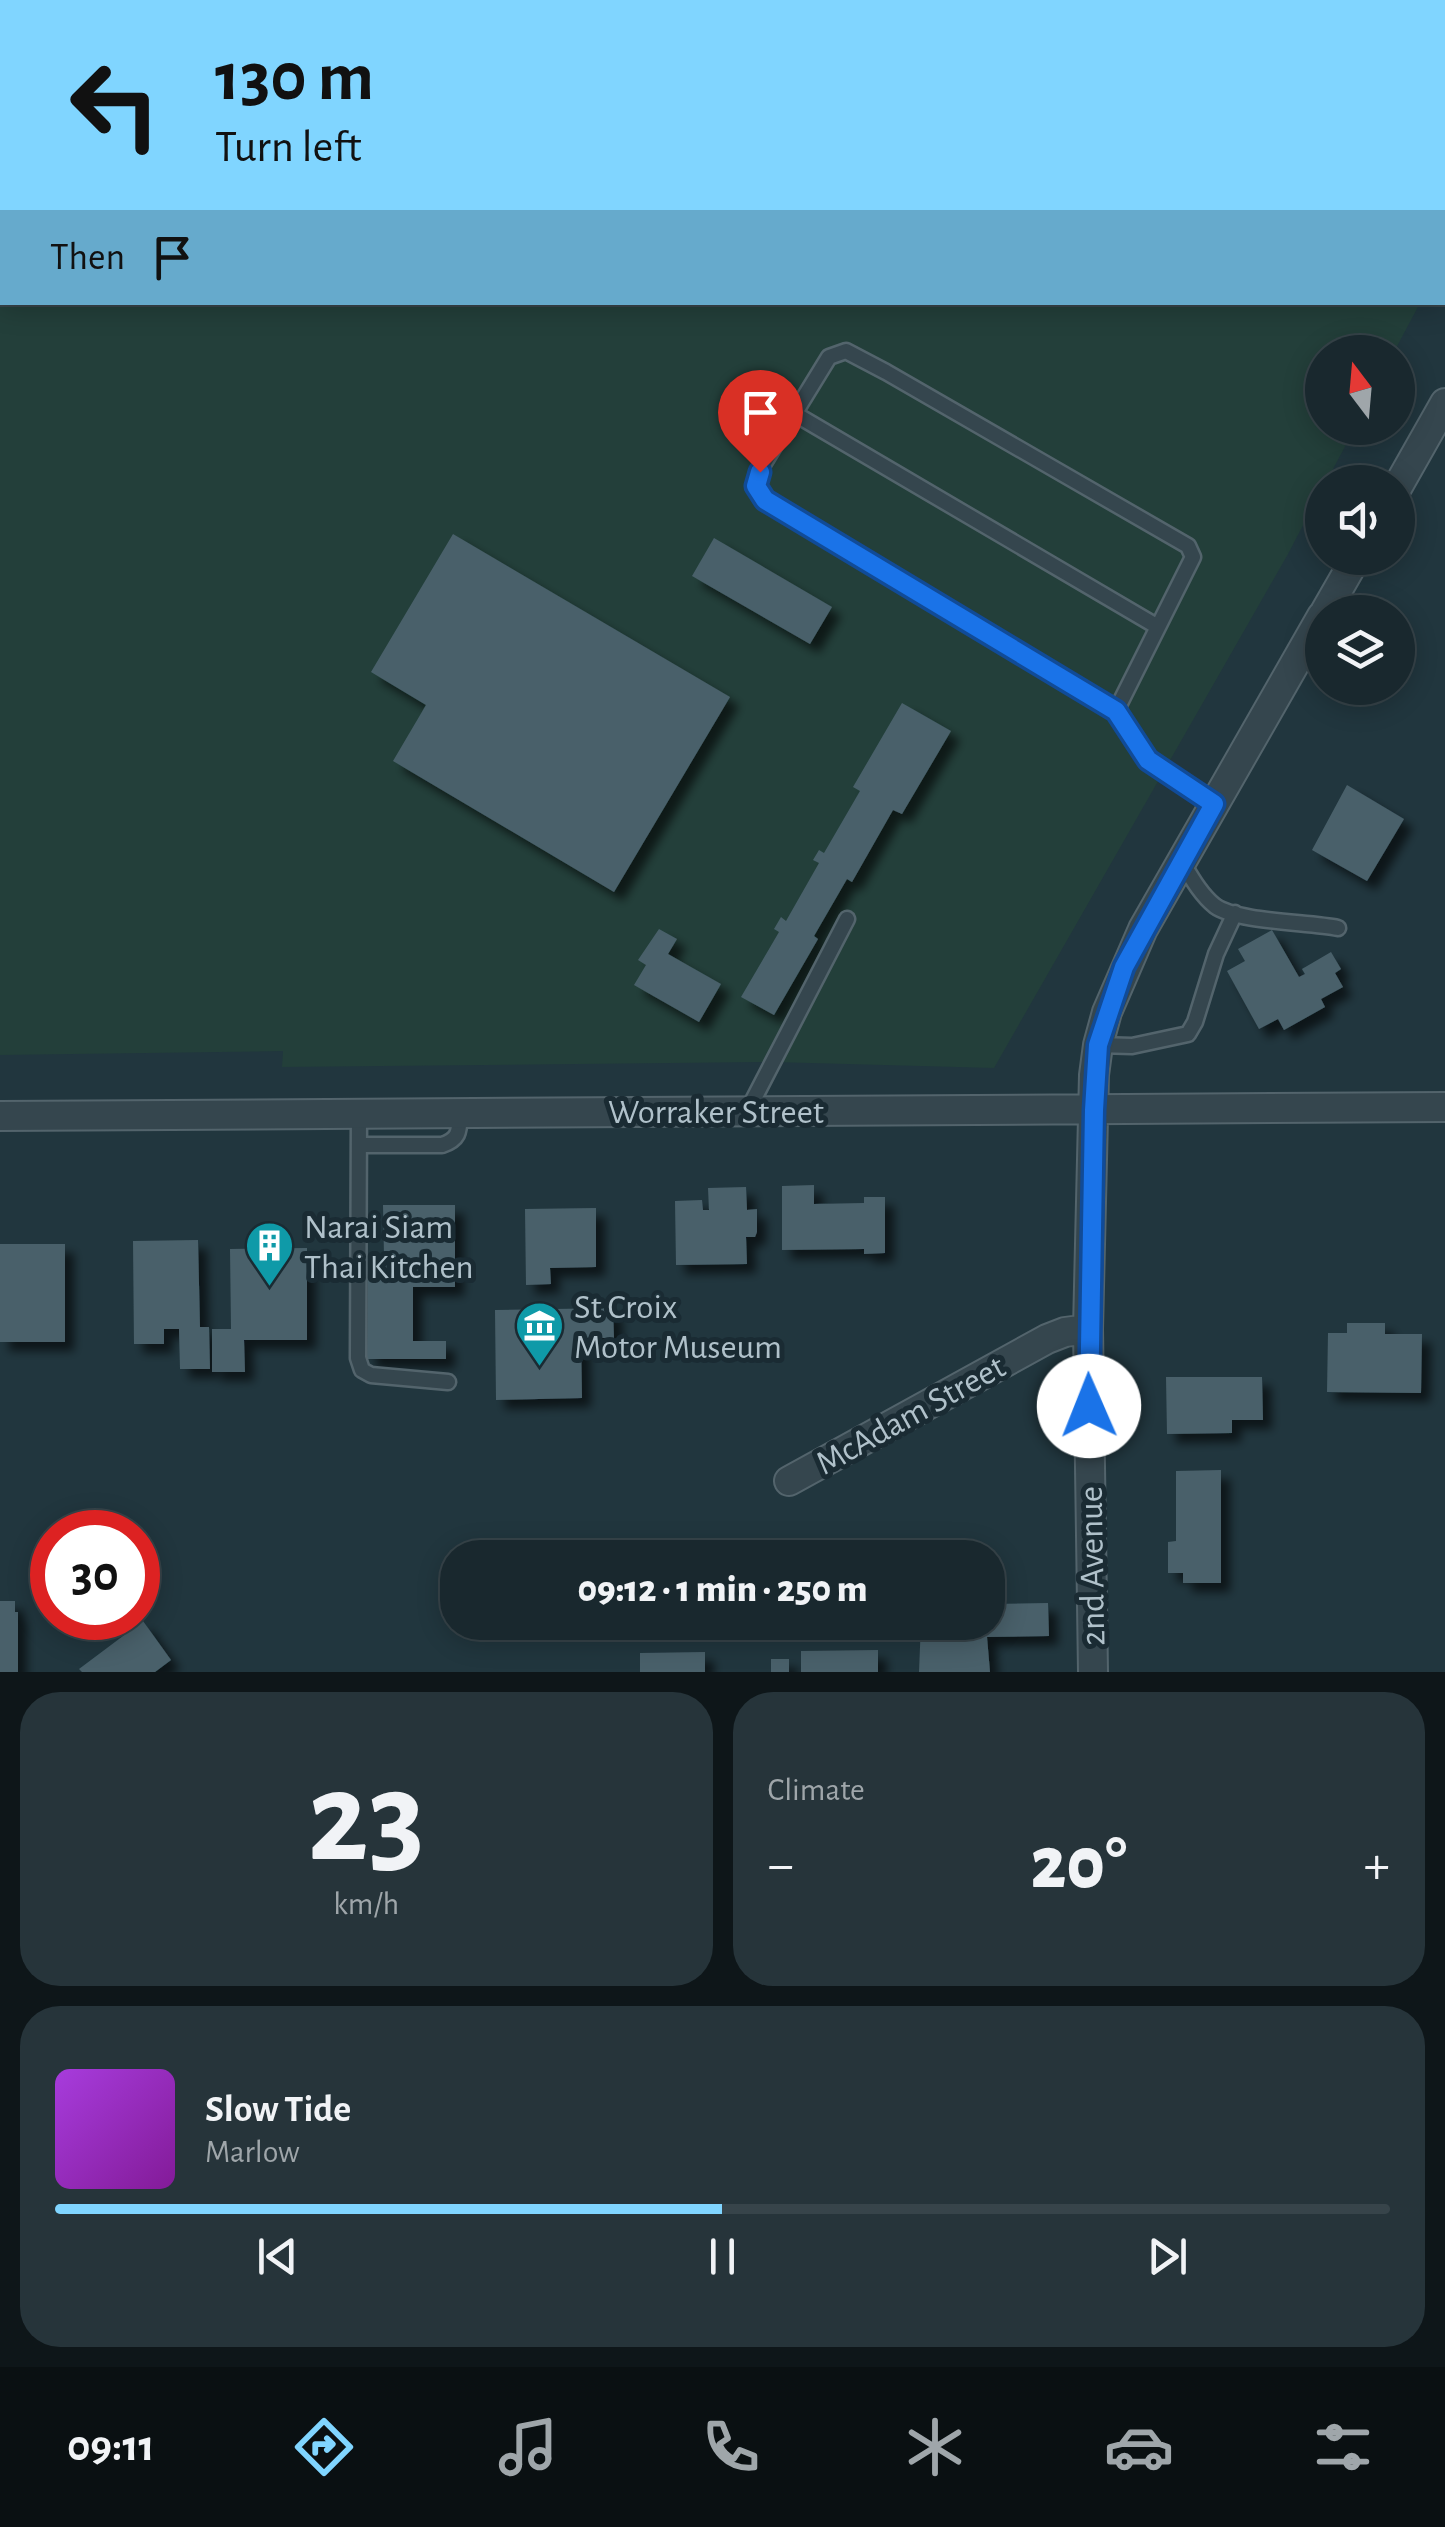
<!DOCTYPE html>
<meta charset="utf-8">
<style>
:root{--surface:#19282e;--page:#26343a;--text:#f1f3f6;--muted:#9fa6aa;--line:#37444a;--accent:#80d5ff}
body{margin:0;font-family:"Alegreya Sans",sans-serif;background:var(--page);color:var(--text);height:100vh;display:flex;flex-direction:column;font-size:38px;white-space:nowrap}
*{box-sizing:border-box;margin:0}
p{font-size:32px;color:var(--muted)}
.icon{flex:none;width:55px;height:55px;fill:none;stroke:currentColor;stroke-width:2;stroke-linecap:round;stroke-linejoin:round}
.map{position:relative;height:1672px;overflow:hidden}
.drawer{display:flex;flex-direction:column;gap:20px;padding:20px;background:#0e1619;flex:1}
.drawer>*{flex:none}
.guide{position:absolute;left:0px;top:0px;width:1445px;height:305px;box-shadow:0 5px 25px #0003,0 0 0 2px var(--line);background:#80d5ff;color:#111;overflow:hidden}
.needle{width:65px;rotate:344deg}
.tools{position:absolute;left:1305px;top:335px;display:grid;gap:20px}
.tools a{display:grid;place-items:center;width:110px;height:110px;border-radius:50%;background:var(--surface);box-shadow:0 5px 25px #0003,0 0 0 2px var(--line);font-size:50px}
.speed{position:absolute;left:30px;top:1510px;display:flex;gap:20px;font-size:50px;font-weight:700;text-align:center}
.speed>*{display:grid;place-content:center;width:130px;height:130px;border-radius:50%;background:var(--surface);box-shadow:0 5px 25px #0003,0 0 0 2px var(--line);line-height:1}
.speed .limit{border:15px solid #d22;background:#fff;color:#111}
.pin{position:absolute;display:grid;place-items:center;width:85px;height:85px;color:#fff;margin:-102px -42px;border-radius:50% 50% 50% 0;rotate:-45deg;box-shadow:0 0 10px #0007}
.pin .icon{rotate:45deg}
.me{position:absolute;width:110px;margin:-55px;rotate:359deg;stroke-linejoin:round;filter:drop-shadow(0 0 8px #0008)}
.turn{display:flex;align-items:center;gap:35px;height:210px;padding:0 50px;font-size:45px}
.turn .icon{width:130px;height:130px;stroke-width:2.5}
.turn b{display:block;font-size:70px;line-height:85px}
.then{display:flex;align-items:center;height:95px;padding:0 50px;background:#0003;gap:20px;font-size:38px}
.big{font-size:75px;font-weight:800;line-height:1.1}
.drawer .card{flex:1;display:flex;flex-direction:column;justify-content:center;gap:15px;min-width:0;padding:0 35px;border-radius:40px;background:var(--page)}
.drawer .dial{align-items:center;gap:0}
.dial b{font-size:130px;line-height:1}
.song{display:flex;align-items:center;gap:30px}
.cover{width:120px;height:120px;border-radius:15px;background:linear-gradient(135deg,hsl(280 70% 55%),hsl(290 70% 35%))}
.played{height:10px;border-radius:5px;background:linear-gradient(90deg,var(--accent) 50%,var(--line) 50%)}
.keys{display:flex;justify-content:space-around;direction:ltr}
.heat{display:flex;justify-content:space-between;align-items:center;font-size:55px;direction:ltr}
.drawer .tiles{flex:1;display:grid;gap:20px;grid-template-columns:1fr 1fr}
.card:last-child{grid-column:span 2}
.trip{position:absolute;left:440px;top:1540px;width:565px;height:100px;border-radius:40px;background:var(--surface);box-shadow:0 5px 25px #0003,0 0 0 2px var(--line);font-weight:800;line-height:100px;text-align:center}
.tabs{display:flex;height:160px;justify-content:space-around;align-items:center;background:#0a1012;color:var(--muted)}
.tabs .icon{width:70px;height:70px}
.tabs .active{color:var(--accent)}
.tabs b{font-size:45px;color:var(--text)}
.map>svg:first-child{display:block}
.green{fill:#233f3a}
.building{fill:#49606a;filter:url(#shadow)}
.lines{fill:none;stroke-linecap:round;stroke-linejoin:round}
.lane-casing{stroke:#53646c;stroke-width:19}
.street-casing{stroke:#53646c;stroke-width:32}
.lane{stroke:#35464e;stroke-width:14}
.street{stroke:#35464e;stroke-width:28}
.route-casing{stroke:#114b97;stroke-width:25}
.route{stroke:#1a73e8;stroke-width:18}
.labels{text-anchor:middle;stroke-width:10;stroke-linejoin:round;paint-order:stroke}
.street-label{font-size:35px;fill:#b0c1ca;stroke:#1a2b33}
.poi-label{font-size:35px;fill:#b0c1ca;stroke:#1a2b33;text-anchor:start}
</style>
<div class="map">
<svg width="1445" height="1672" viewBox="0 0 1445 1672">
<defs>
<filter id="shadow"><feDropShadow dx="9" dy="9" stdDeviation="5" flood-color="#0009"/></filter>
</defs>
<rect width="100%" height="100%" fill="#21363e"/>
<path class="green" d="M 0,0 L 1445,0 L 1445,254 L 1443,259 L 1442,2 L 2,2 L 2,302 L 1420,303 L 1394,352 L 1322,352 L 1322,428 L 1355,428 L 1326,482 L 1322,482 L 1322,489 L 1288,554 L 994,1068 L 773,1062 L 282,1067 L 283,1051 L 0,1055 Z"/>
<path class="building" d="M 453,534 L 730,697 L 614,892 L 393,761 L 426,705 L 371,672 Z
M 714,538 L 832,607 L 810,644 L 692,576 Z
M 902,703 L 951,731 L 902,814 L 893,810 L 852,882 L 847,879 L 814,936 L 818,939 L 774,1015 L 741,997 L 779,932 L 774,929 L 781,917 L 786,921 L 819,863 L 813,860 L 819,850 L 824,853 L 860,791 L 853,787 Z
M 1347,785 L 1404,819 L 1367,881 L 1312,850 Z
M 659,929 L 677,939 L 668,954 L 721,984 L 699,1022 L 634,985 L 646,965 L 638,960 Z
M 1272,930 L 1299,977 L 1305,974 L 1302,969 L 1331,952 L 1341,969 L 1335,973 L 1343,987 L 1321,999 L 1325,1007 L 1284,1030 L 1278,1019 L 1259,1029 L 1227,971 L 1245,961 L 1238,949 Z
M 814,1185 L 814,1204 L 864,1203 L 864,1197 L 885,1197 L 885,1253 L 864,1254 L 864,1249 L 782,1250 L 782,1186 Z
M 746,1187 L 747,1210 L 757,1209 L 757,1232 L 755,1237 L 746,1237 L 747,1264 L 676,1265 L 675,1201 L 702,1200 L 703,1210 L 709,1210 L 708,1188 Z
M 383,1205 L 455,1205 L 455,1287 L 413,1287 L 413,1341 L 446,1341 L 446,1359 L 367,1359 L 368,1256 L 384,1256 Z
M 596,1208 L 596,1267 L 550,1268 L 551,1284 L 526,1285 L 525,1209 Z
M 198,1240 L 200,1327 L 209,1327 L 210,1369 L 180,1369 L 179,1329 L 164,1329 L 164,1344 L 134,1344 L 133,1241 Z
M 0,1244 L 65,1244 L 65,1342 L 0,1342 Z
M 307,1248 L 307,1340 L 244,1340 L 245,1372 L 212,1372 L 212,1329 L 231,1329 L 230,1249 Z
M 613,1308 L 614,1338 L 581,1338 L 582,1398 L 496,1400 L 495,1310 Z
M 1347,1323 L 1385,1323 L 1385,1334 L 1422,1334 L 1421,1393 L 1327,1392 L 1328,1333 L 1347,1333 Z
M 1166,1377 L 1262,1377 L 1263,1420 L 1232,1420 L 1232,1433 L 1167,1434 Z
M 1221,1470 L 1221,1583 L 1183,1583 L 1183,1573 L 1168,1573 L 1168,1542 L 1176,1541 L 1176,1471 Z
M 0,1601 L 15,1601 L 15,1612 L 18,1612 L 18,1672 L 0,1672 Z
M 1048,1603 L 1049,1636 L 987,1637 L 990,1672 L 919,1672 L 921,1622 L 988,1622 L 988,1604 Z
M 143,1621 L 171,1660 L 155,1672 L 82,1672 L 79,1669 Z
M 878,1650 L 878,1672 L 801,1672 L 801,1651 Z
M 705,1652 L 705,1672 L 640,1672 L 640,1653 Z
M 771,1659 L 789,1659 L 789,1672 L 771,1672 Z"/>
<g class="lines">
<defs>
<path id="lane" d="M 795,414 L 1158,627
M 1116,711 L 1193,557 L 1188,546 L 886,372 L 846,351 L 829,357 L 759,471 L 756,485 L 765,499 L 1116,711 L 1148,760 L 1215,804
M 1182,862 C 1191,877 1201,895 1215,906 C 1237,922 1309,922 1338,928
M 1098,1045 L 1132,1046 L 1188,1034 L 1195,1022 L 1216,954 L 1235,913
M 748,1110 L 847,919
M 359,1113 L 358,1358 L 362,1370 L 371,1375 L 448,1382
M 359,1145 L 442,1145 C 460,1139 459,1131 460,1113"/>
<path id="street" d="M 1398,486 L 1445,403
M 1325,612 L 1356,558
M 0,1116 L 1445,1107
M 789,1481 L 1047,1339 L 1065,1332 L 1088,1329
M 1093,1672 L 1088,1329 L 1094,1075 L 1098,1045 L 1107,1012 L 1143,929 L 1322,616"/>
</defs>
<use href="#lane" class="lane-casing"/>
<use href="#street" class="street-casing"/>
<use href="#lane" class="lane"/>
<use href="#street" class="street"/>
</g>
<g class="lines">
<defs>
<path id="route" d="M 760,472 L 756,486 L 765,500 L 1116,711 L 1148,760 L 1214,804 L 1124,967 L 1098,1045 L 1094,1110 L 1089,1406"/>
</defs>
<use href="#route" class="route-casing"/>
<use href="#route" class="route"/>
</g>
<defs>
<symbol id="building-pin" viewBox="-11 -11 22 30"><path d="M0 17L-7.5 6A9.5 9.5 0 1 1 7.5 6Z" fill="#0f9aa8" stroke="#1a2b33"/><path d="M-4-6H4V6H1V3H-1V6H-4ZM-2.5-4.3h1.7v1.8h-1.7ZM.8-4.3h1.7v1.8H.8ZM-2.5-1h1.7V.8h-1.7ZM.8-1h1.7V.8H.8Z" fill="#fff"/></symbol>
<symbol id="museum-pin" viewBox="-11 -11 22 30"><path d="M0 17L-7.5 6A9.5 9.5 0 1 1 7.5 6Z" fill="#0f9aa8" stroke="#1a2b33"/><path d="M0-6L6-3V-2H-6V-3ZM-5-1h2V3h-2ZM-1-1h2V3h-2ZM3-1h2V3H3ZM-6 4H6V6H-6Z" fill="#fff"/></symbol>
</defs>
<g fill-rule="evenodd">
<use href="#building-pin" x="242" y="1218" width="55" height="75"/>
<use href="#museum-pin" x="512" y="1298" width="55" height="75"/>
</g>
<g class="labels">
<g class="street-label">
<text x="716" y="1123">Worraker Street</text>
<text transform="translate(910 1414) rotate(-29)" y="12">McAdam Street</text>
<text transform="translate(1091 1566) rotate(-91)" y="12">2nd Avenue</text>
</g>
<g class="poi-label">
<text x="304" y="1238">Narai Siam<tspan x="304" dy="40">Thai Kitchen</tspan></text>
<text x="574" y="1318">St Croix<tspan x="574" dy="40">Motor Museum</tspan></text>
</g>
</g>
</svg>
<div class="tools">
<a><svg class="needle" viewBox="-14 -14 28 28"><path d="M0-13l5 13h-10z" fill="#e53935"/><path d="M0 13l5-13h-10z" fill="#9fa6aa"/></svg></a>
<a><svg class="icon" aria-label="sound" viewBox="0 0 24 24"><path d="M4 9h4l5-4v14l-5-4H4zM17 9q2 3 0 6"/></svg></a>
<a><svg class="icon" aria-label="layers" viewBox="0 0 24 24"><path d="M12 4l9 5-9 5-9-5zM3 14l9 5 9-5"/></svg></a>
</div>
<div class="speed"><div class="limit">30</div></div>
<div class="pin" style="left:760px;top:472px;background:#d93025"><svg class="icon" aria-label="arrive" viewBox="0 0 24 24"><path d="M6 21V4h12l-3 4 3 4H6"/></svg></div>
<svg class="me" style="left:1089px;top:1406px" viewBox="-20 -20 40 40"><circle r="19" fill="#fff"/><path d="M0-13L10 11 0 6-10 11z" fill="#1a73e8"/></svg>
<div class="trip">09:12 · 1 min · 250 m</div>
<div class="guide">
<div class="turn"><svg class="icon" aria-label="left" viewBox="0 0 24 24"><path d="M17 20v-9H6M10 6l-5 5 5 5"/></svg><div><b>130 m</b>Turn left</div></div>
<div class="then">Then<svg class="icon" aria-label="arrive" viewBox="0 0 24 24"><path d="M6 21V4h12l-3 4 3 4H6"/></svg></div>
</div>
</div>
<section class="drawer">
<div class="tiles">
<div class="card dial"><b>23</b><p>km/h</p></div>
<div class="card"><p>Climate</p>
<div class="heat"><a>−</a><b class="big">20°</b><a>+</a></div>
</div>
<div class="card">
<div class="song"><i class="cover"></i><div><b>Slow Tide</b><p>Marlow</p></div></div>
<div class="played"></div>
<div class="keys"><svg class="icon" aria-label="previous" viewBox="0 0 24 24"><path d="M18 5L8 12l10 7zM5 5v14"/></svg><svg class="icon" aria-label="pause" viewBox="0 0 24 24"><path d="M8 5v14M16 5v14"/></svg><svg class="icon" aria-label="next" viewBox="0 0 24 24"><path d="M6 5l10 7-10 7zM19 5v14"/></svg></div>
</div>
</div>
</section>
<nav class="tabs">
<b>09:11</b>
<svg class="icon active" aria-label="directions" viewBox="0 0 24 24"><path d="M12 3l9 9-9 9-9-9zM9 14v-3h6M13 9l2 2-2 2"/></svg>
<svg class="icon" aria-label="music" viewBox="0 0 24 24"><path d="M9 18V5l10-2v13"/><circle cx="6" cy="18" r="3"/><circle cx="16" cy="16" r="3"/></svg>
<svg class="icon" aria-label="phone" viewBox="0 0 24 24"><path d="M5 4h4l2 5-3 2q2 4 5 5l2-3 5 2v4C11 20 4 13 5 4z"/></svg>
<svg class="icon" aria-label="climate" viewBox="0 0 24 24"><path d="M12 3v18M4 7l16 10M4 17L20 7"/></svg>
<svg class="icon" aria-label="car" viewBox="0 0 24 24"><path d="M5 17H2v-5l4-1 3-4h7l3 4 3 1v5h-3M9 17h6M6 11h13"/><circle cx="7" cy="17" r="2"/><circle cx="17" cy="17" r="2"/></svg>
<svg class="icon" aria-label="filters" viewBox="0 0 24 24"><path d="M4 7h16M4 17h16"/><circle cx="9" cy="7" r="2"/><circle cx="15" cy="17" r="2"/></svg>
</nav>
